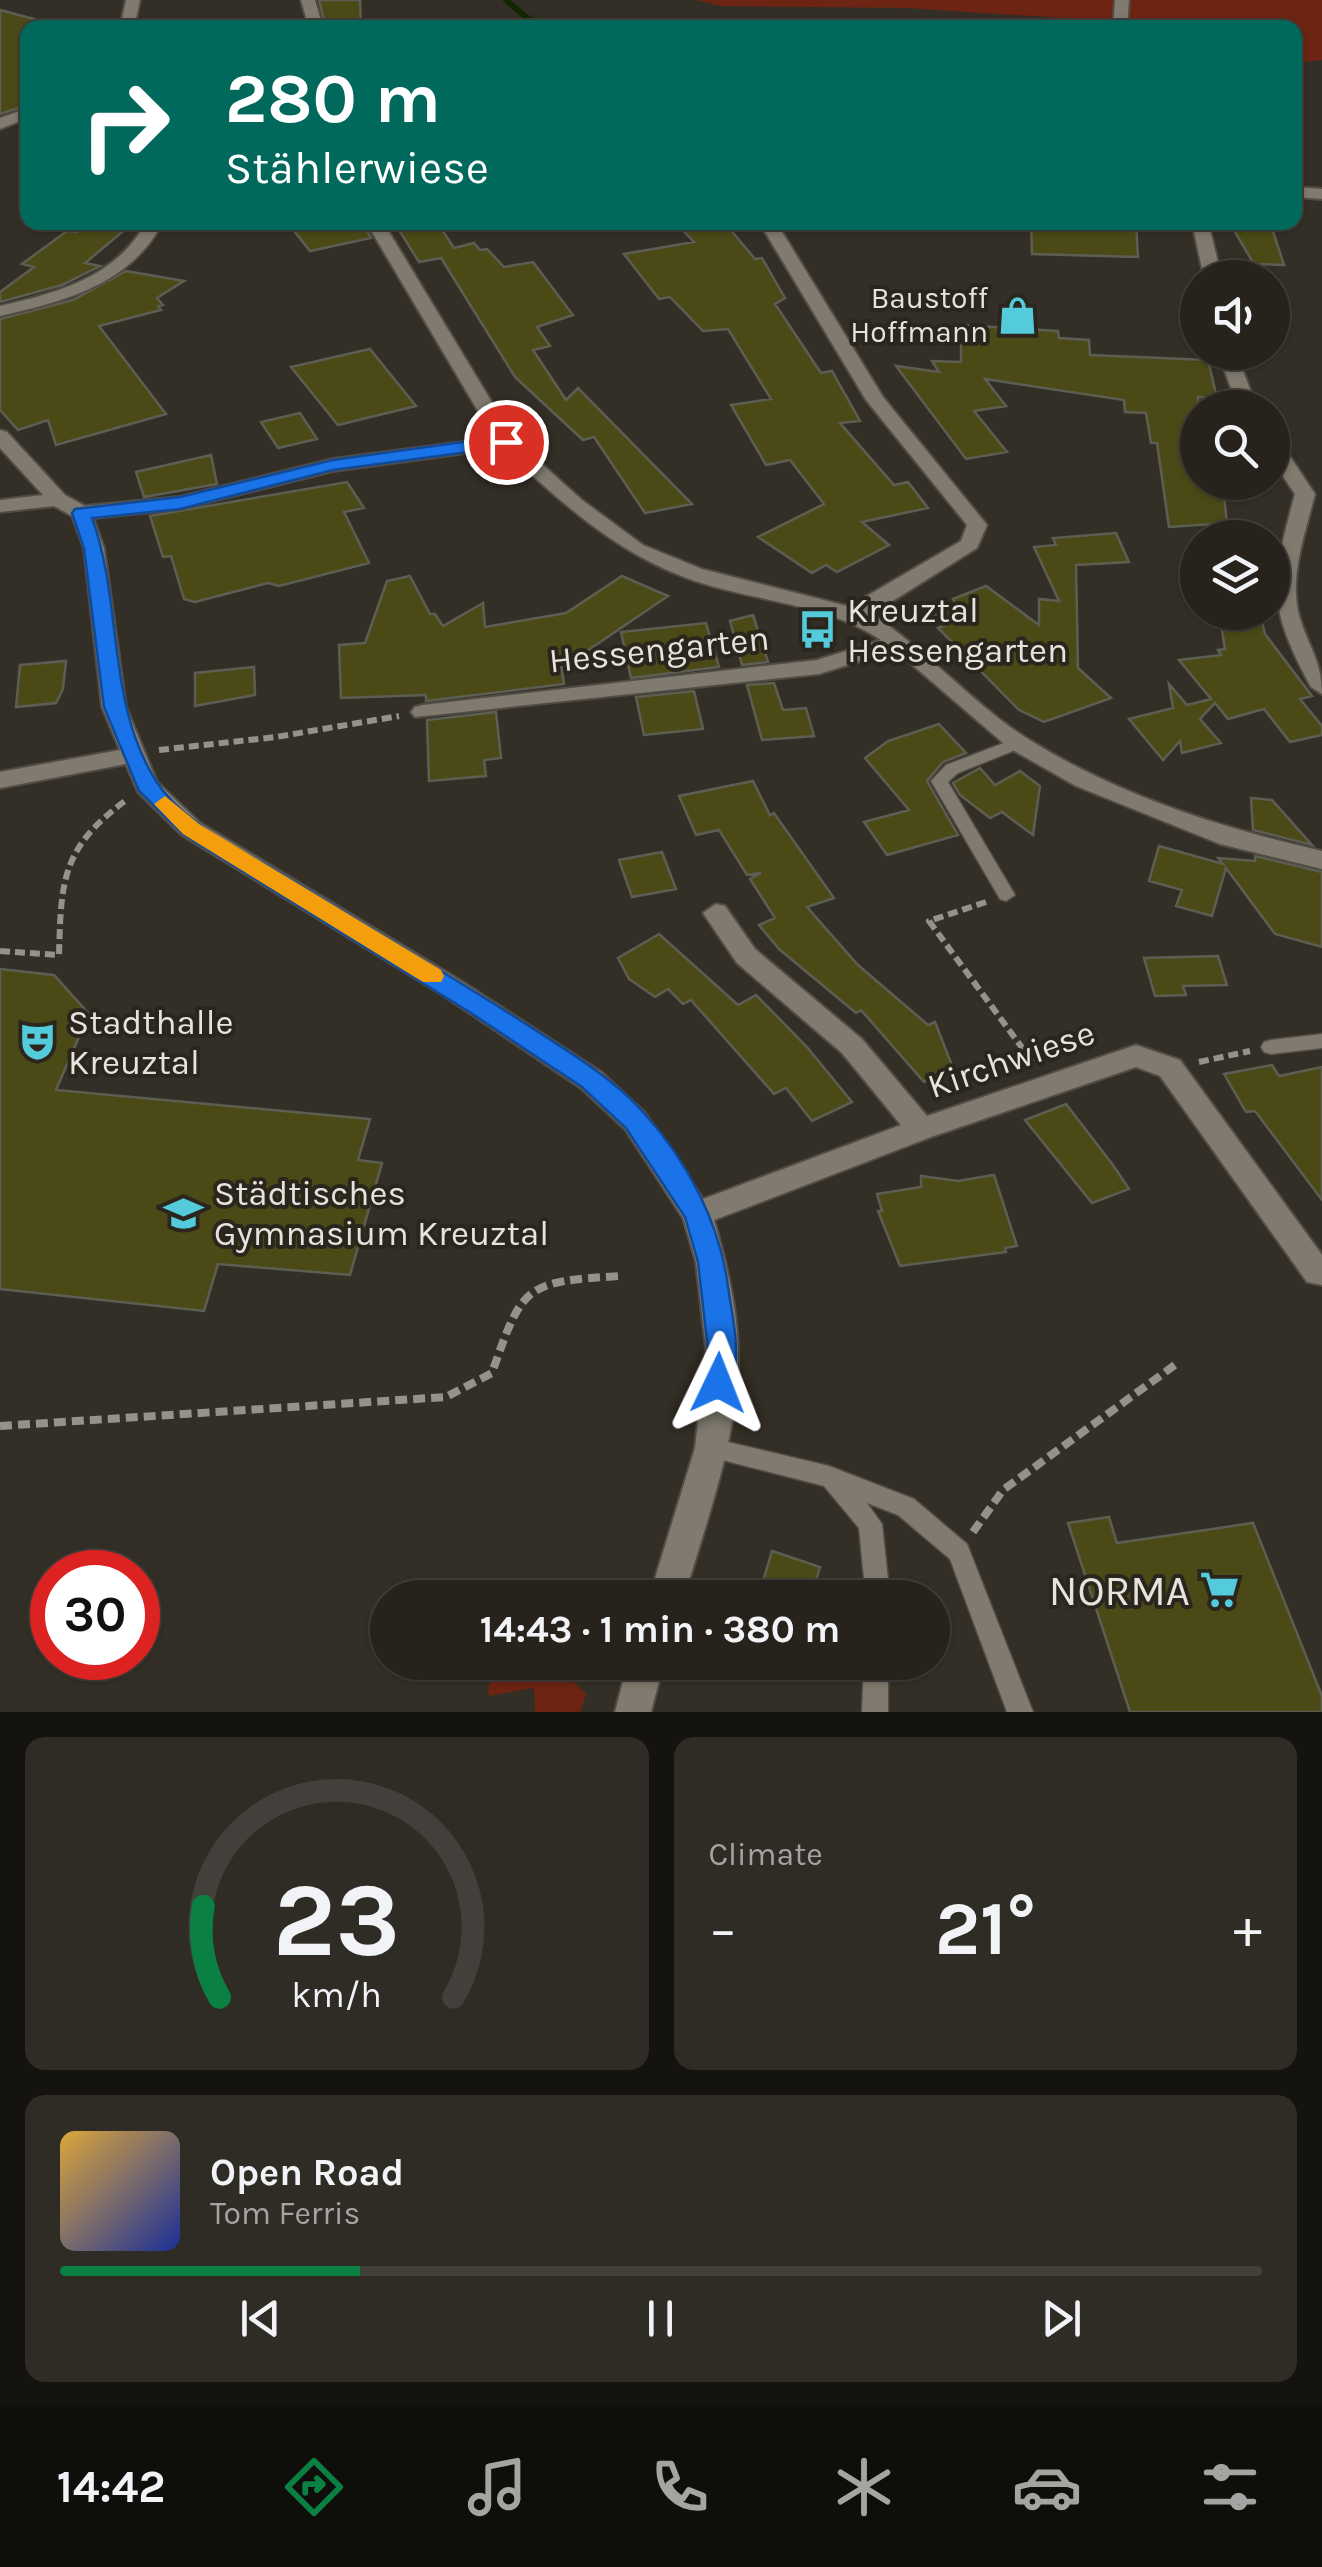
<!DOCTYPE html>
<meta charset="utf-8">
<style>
:root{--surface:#27231c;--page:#2f2b25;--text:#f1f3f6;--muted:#a4a4a3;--line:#43403b;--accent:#0b8043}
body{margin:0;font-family:Karla,sans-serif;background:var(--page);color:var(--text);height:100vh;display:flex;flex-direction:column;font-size:38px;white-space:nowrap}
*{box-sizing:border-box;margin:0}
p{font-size:32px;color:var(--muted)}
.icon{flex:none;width:55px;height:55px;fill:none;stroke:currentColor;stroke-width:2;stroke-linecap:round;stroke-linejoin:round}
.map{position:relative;height:1712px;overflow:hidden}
.panel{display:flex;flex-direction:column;gap:25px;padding:25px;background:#15130f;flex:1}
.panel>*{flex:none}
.hud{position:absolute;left:20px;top:20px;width:1282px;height:210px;border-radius:20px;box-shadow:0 2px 8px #0004,0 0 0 2px var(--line);background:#00695c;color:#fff;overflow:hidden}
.tools{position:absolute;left:1180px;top:260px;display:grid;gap:20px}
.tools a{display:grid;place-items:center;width:110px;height:110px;border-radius:50%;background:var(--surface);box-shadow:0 2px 8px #0004,0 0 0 2px var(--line);font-size:50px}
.speed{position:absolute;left:30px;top:1550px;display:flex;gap:20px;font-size:50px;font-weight:700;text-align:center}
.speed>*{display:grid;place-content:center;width:130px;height:130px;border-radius:50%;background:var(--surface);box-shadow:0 2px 8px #0004,0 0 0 2px var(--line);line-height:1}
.speed .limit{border:15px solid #d22;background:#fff;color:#111}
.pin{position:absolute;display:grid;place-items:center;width:85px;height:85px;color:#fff;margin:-42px;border:5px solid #fff;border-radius:50%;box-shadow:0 2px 10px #0007}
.me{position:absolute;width:110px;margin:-55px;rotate:2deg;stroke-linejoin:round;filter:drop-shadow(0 0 8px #0008)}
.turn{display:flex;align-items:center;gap:35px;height:210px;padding:0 40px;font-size:45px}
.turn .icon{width:130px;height:130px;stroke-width:2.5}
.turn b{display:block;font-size:70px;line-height:85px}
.big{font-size:75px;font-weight:700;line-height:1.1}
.panel .tile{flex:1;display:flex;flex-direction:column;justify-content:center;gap:15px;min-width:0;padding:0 35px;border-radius:20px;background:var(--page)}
.panel .dial{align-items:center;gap:0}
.dial svg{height:260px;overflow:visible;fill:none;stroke:var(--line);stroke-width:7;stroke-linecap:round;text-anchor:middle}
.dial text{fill:var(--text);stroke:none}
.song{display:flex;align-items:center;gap:30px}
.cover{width:120px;height:120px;border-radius:15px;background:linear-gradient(135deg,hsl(40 70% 55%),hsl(230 70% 35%))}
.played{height:10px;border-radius:5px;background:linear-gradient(90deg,var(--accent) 25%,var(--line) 25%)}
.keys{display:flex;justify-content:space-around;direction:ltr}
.heat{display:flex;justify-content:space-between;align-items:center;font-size:55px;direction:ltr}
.panel .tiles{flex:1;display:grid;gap:25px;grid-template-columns:1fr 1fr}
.tile:last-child{grid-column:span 2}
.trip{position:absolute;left:370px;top:1580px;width:580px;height:100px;border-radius:50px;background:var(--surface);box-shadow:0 2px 8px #0004,0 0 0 2px var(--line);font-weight:700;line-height:100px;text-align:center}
.tabs{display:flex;height:160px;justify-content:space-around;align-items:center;background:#100e0b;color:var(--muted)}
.tabs .icon{width:70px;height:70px}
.tabs .selected{color:var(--accent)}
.tabs b{font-size:45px;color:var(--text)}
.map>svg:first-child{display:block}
.green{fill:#6d2412}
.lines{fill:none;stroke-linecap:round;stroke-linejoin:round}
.stream{stroke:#112700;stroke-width:6}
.building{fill:#4b4a17;stroke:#5d5e53;stroke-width:2.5}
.lane-casing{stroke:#514c45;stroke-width:3}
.street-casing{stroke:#514c45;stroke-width:4}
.path-far1{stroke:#96928b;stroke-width:6;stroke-dasharray:10 5;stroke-linecap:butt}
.path{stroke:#96928b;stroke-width:8;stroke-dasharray:12 6;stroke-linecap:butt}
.lane{fill:#807a6f;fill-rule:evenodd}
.street{fill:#807a6f;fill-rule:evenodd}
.route{fill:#1a73e8;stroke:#114b97;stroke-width:2.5}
.slow{fill:#f59e0b}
.labels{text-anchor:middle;stroke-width:8;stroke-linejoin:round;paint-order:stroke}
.far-poi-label{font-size:30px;fill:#e6e3dd;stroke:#2a261d;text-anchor:end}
.poi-label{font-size:35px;fill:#e6e3dd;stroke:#2a261d;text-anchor:start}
.street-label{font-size:35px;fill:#e6e3dd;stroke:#2a261d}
.near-poi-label{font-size:42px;fill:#e6e3dd;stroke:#2a261d;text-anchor:end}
</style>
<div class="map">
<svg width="1322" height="1712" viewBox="0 0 1322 1712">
<rect width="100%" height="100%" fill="#342f26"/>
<path class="green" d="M 696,0 L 1322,0 L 1322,60 L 1295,63 L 1295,28 L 1115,28 L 1110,21 L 906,8 L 721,6 Z
M 534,1671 C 556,1673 571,1676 586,1694 L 580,1712 L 535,1712 L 534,1688 L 489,1696 L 488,1686 L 496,1675 Z"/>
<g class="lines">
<path class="stream" d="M 506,0 L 527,18 L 554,28"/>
</g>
<path class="building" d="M 319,0 L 360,0 L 361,28 L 326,28 Z
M 0,10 L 64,27 L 28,28 L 28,105 L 0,114 Z
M 83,222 L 134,222 L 85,263 L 100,266 L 62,285 L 0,302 L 0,292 L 34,267 L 22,264 L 67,231 L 77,232 Z
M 287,222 L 362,222 L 371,238 L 310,251 Z
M 394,222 L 437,222 L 454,248 L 474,243 L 480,250 L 487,249 L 504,267 L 533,262 L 573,315 L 537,327 L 550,346 L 533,350 L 566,400 L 578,388 L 692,504 L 645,513 L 594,437 L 583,440 L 515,377 L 441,258 L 419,262 Z
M 675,222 L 724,222 L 755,259 L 762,258 L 785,298 L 775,304 L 821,373 L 832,371 L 860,421 L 840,423 L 894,485 L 908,482 L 928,508 L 862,522 L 889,545 L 837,572 L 826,565 L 812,573 L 758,537 L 824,504 L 790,460 L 766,465 L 731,405 L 771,399 L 728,329 L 703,331 L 670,297 L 659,299 L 624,254 L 694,242 Z
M 1031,222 L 1136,222 L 1138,257 L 1032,254 Z
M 1229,222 L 1270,222 L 1284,265 L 1254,264 Z
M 126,271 L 184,281 L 157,298 L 163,305 L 158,306 L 161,310 L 99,326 L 166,414 L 56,445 L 48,420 L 18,430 L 0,410 L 0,319 L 73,300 Z
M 961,325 L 1058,331 L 1059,338 L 1089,340 L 1090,355 L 1208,360 L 1217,398 L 1198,397 L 1198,485 L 1223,487 L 1227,523 L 1169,527 L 1157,443 L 1151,443 L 1146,413 L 1125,412 L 1124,400 L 985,379 L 1006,406 L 974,411 L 1007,452 L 966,459 L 896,366 L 939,372 L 932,361 L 961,362 Z
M 370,349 L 416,406 L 338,425 L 291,367 Z
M 300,413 L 317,439 L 278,448 L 261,422 Z
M 211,455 L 217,484 L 144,497 L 136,472 Z
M 347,482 L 364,508 L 344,512 L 369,563 L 279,586 L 268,583 L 195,602 L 184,599 L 171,556 L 163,557 L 150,516 Z
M 1116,533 L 1129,562 L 1076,565 L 1078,668 L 1111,698 L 1044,722 L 1019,710 L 938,628 L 946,625 L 935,616 L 957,606 L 953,599 L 986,586 L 1039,625 L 1039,599 L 1059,601 L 1034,547 L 1056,545 L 1053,538 Z
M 410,576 L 430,614 L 435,614 L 443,626 L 483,603 L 485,627 L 566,613 L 622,576 L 668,596 L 581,655 L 560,657 L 564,684 L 426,701 L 426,695 L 341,698 L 339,645 L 365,643 L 387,581 Z
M 1219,612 L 1260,612 L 1265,634 L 1312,696 L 1300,699 L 1322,726 L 1322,735 L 1290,742 L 1264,709 L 1228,719 L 1215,703 L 1200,719 L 1221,743 L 1182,753 L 1180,741 L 1163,760 L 1129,719 L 1173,708 L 1169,684 L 1187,705 L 1211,699 L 1179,660 L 1221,655 L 1218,650 L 1225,649 Z
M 753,615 L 768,662 L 742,665 L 730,621 Z
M 706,623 L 719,667 L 631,678 L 621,632 Z
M 66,661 L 63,689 L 56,703 L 16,707 L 20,665 Z
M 254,667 L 255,695 L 195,706 L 195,673 Z
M 774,683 L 783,710 L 806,708 L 814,736 L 762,740 L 747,685 Z
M 694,691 L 703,729 L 644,735 L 636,697 Z
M 496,712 L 501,758 L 484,760 L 486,776 L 429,781 L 427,720 Z
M 939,724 L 966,753 L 943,762 L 927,781 L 958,835 L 887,855 L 864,822 L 909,810 L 865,758 L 888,741 Z
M 980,768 L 995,785 L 1020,771 L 1040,786 L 1033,835 L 1002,812 L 990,818 L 960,795 L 953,783 Z
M 753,781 L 770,815 L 774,813 L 834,898 L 807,907 L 858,965 L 928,1025 L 935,1022 L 953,1068 L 924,1082 L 861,1010 L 856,1013 L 779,949 L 759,925 L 775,918 L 750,879 L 761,873 L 747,875 L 719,830 L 696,835 L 679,796 Z
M 1251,798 L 1272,800 L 1312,845 L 1253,830 Z
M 1159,846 L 1223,864 L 1218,858 L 1255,861 L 1255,856 L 1322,872 L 1322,947 L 1275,934 L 1226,868 L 1212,916 L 1176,906 L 1182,890 L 1149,881 Z
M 662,852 L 676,889 L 632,897 L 619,860 Z
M 659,934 L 738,1005 L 756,995 L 807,1047 L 852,1102 L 812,1121 L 786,1088 L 774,1094 L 691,1000 L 683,1004 L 668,989 L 655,997 L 629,979 L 618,958 Z
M 1218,956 L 1227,985 L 1183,986 L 1186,995 L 1155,996 L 1144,958 Z
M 0,969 L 54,975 L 89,1014 L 56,1090 L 370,1119 L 358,1160 L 382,1163 L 350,1275 L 218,1264 L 204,1311 L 0,1289 Z
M 1272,1065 L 1279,1076 L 1322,1067 L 1322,1200 L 1255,1111 L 1246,1112 L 1224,1074 Z
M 1066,1104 L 1113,1165 L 1129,1189 L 1092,1203 L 1025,1120 Z
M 994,1175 L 1017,1246 L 1005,1248 L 1006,1252 L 900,1266 L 878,1211 L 882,1211 L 877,1194 L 921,1187 L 921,1176 L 958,1181 Z
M 1109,1517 L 1117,1543 L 1253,1523 L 1322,1696 L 1322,1712 L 1130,1712 L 1068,1523 Z
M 772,1551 L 820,1567 L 811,1598 L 758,1598 Z"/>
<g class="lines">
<defs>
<path id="lane" d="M 1017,738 L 1023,739 L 1025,743 L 1023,747 L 958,773 L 948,782 L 1015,895 L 1006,901 L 1000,899 L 931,781 L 946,765 Z
M 1322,1034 L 1322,1048 L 1271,1054 L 1264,1052 L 1261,1047 L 1264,1042 L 1271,1040 Z
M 711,1438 L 829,1466 L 914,1499 L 967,1544 L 1033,1712 L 1007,1712 L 950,1559 L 898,1515 L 867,1503 L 882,1524 L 890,1598 L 866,1598 L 859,1528 L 824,1486 L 703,1455 L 700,1448 L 703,1441 Z
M 864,1662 L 888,1662 L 888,1712 L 862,1712 Z"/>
<path id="street" d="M 126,0 L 140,0 L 134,28 L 120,28 Z
M 301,0 L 315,0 L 323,28 L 309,28 Z
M 1115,0 L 1129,0 L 1127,28 L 1113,28 Z
M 28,108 L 28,118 L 0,129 L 0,118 Z
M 1295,187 L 1322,189 L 1322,199 L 1295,197 Z
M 146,222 L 163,222 C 130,285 65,301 0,316 L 0,306 C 57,293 117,277 146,222 Z
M 366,222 L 383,222 L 514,439 L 582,500 L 643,545 L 702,569 L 855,608 L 860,600 L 961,541 L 967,525 L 866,400 L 759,222 L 776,222 L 883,397 L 987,525 L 977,548 L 872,614 C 928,651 975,706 1028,739 C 1117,795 1221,828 1322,851 L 1322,869 L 1220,844 L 1076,786 L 1009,748 L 895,650 L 819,674 L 415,717 L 411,712 L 415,707 L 423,705 L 817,660 L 881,640 C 823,601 749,602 684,577 C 612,550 558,499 502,448 L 333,471 L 180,509 L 93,518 L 104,548 L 126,707 L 157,782 L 200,823 L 461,981 L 601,1072 L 645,1113 L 703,1199 L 901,1125 L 842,1053 L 737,963 L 703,913 L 716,904 L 725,906 L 755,949 L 862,1039 L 927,1116 L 1136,1045 L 1180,1060 L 1322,1255 L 1322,1285 L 1307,1282 L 1160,1076 L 1136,1067 L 931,1137 L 714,1220 C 726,1261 737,1306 738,1349 C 740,1434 707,1518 684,1598 L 649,1598 L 695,1448 L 706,1350 L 696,1262 L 683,1218 L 625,1129 L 581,1088 L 443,995 L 182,835 L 138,792 L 126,764 L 0,788 L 0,772 L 120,750 L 102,707 L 84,548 L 72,516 L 54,506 L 0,512 L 0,500 L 43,495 L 0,448 L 0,430 L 7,432 L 65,495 L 85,506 L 180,497 L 333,459 L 494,438 Z
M 1192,222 L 1208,222 L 1222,278 L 1204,278 Z
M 1218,352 L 1236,352 L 1257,408 L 1238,408 Z
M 1272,438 L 1279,440 L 1315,494 C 1306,531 1290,573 1298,611 C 1306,644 1322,659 1322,694 L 1311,687 C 1266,604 1271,583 1295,494 L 1272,460 Z
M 628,1662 L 664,1662 L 651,1712 L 615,1712 Z"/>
</defs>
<use href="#lane" class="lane-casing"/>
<use href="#street" class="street-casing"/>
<path class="path-far1" d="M 159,750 L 276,737 L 399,716
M 986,902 L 929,921 L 1034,1064
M 0,951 L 59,955 C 61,880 62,848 125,801
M 1199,1062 L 1250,1051"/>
<path class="path" d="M 0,1426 L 446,1397 L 492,1373 C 523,1283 526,1282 620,1276
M 973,1532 L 1003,1490 L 1179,1362"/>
<use href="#lane" class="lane"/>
<use href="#street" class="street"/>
</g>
<path class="route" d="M 506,436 L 515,442 L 513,446 L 333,470 L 180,509 L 92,518 C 123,603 106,702 156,781 C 183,824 241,849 283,875 C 365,925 448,974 529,1026 C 569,1052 612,1077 644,1113 C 687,1161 720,1223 728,1287 C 733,1321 743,1360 729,1392 L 718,1396 L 708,1392 L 704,1383 L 708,1350 L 698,1262 L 685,1217 L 626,1128 L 582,1087 L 471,1013 L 183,834 L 139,791 L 104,707 L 84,548 L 72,513 L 75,509 L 180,497 L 333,460 Z"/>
<path class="slow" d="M 165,796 L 199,824 L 441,970 L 444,976 L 441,982 L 423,982 L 183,834 L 154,804 Z"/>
<defs>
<symbol id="shop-bare" viewBox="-9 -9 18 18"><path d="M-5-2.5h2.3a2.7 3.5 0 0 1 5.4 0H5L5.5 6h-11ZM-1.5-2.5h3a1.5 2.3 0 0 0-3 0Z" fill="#53cbda" stroke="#2a261d" stroke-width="2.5" paint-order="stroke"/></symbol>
<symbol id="bus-bare" viewBox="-9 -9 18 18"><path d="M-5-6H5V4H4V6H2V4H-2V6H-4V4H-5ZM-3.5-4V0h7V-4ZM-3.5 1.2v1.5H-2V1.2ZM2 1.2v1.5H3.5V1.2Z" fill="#53cbda" stroke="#2a261d" stroke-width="2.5" paint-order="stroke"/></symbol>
<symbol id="theatre-bare" viewBox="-9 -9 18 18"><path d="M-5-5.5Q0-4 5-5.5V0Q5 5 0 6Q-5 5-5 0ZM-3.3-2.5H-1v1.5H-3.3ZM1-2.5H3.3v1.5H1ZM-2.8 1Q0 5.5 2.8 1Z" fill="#53cbda" stroke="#2a261d" stroke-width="2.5" paint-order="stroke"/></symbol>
<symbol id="school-bare" viewBox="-9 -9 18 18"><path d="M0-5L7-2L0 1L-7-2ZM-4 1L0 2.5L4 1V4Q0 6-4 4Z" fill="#53cbda" stroke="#2a261d" stroke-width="2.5" paint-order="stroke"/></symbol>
<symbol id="supermarket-bare" viewBox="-9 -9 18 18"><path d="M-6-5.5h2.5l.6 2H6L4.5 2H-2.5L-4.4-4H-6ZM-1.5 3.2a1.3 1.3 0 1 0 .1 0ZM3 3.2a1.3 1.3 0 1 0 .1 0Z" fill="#53cbda" stroke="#2a261d" stroke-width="2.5" paint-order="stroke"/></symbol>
</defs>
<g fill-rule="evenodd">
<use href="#shop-bare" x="990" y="288" width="55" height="55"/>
<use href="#bus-bare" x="790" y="602" width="55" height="55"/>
<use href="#theatre-bare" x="10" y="1014" width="55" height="55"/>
<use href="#school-bare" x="156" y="1186" width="55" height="55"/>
<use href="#supermarket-bare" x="1192" y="1562" width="55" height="55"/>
</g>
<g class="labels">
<g class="far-poi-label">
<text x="988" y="308">Baustoff<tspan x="988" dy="34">Hoffmann</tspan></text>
</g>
<g class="poi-label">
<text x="847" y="622">Kreuztal<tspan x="847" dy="40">Hessengarten</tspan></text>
<text x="68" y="1034">Stadthalle<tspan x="68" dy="40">Kreuztal</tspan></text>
<text x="214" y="1205">Städtisches<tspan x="214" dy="40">Gymnasium Kreuztal</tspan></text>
</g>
<g class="street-label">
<text transform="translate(659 649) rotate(-6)" y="12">Hessengarten</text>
<text transform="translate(1011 1059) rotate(-19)" y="12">Kirchwiese</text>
</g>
<g class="near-poi-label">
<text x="1190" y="1605">NORMA</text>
</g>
</g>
</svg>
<div class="tools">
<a><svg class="icon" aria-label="sound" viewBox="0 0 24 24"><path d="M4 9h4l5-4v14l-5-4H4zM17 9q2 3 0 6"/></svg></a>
<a><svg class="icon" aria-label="search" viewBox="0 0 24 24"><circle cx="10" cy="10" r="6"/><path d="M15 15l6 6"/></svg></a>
<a><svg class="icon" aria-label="layers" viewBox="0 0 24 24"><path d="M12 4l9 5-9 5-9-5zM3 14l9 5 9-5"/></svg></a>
</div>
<div class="speed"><div class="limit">30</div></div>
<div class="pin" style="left:506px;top:442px;background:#d93025"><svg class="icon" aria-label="arrive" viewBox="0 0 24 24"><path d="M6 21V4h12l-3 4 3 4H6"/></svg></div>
<svg class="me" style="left:718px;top:1383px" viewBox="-20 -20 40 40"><path d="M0-17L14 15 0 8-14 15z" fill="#1a73e8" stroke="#fff" stroke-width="4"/></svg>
<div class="trip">14:43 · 1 min · 380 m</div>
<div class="hud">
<div class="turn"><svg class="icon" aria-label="right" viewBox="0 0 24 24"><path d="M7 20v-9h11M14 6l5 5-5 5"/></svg><div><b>280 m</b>Stählerwiese</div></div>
</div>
</div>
<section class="panel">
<div class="tiles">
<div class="tile dial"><svg viewBox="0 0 100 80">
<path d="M14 69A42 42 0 1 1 86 69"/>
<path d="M14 69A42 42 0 0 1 9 41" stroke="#0b8043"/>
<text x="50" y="56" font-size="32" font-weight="700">23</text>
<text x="50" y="72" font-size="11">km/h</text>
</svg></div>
<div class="tile"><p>Climate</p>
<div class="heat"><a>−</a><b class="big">21°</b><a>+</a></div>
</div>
<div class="tile">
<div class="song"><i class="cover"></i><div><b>Open Road</b><p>Tom Ferris</p></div></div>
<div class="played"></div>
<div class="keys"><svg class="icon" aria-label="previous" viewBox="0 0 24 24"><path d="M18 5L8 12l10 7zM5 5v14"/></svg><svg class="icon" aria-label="pause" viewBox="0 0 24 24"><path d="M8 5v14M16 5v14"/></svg><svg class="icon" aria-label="next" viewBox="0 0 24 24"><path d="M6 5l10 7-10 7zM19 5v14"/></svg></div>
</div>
</div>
</section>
<nav class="tabs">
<b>14:42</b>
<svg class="icon selected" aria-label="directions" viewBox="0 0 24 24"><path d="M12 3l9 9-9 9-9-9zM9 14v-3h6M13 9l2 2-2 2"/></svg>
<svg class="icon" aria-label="music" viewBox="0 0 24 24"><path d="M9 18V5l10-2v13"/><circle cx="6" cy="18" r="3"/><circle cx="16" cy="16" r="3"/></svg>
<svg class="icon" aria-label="phone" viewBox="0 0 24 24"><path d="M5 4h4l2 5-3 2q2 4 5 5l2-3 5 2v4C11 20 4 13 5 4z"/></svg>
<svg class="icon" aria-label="climate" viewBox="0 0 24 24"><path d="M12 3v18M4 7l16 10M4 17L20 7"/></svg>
<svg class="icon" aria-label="car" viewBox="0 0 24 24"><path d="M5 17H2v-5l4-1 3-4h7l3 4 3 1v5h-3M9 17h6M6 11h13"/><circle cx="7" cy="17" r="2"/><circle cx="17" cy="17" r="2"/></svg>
<svg class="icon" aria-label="filters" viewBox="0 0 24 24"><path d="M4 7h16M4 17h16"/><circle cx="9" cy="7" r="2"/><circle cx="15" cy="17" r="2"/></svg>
</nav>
